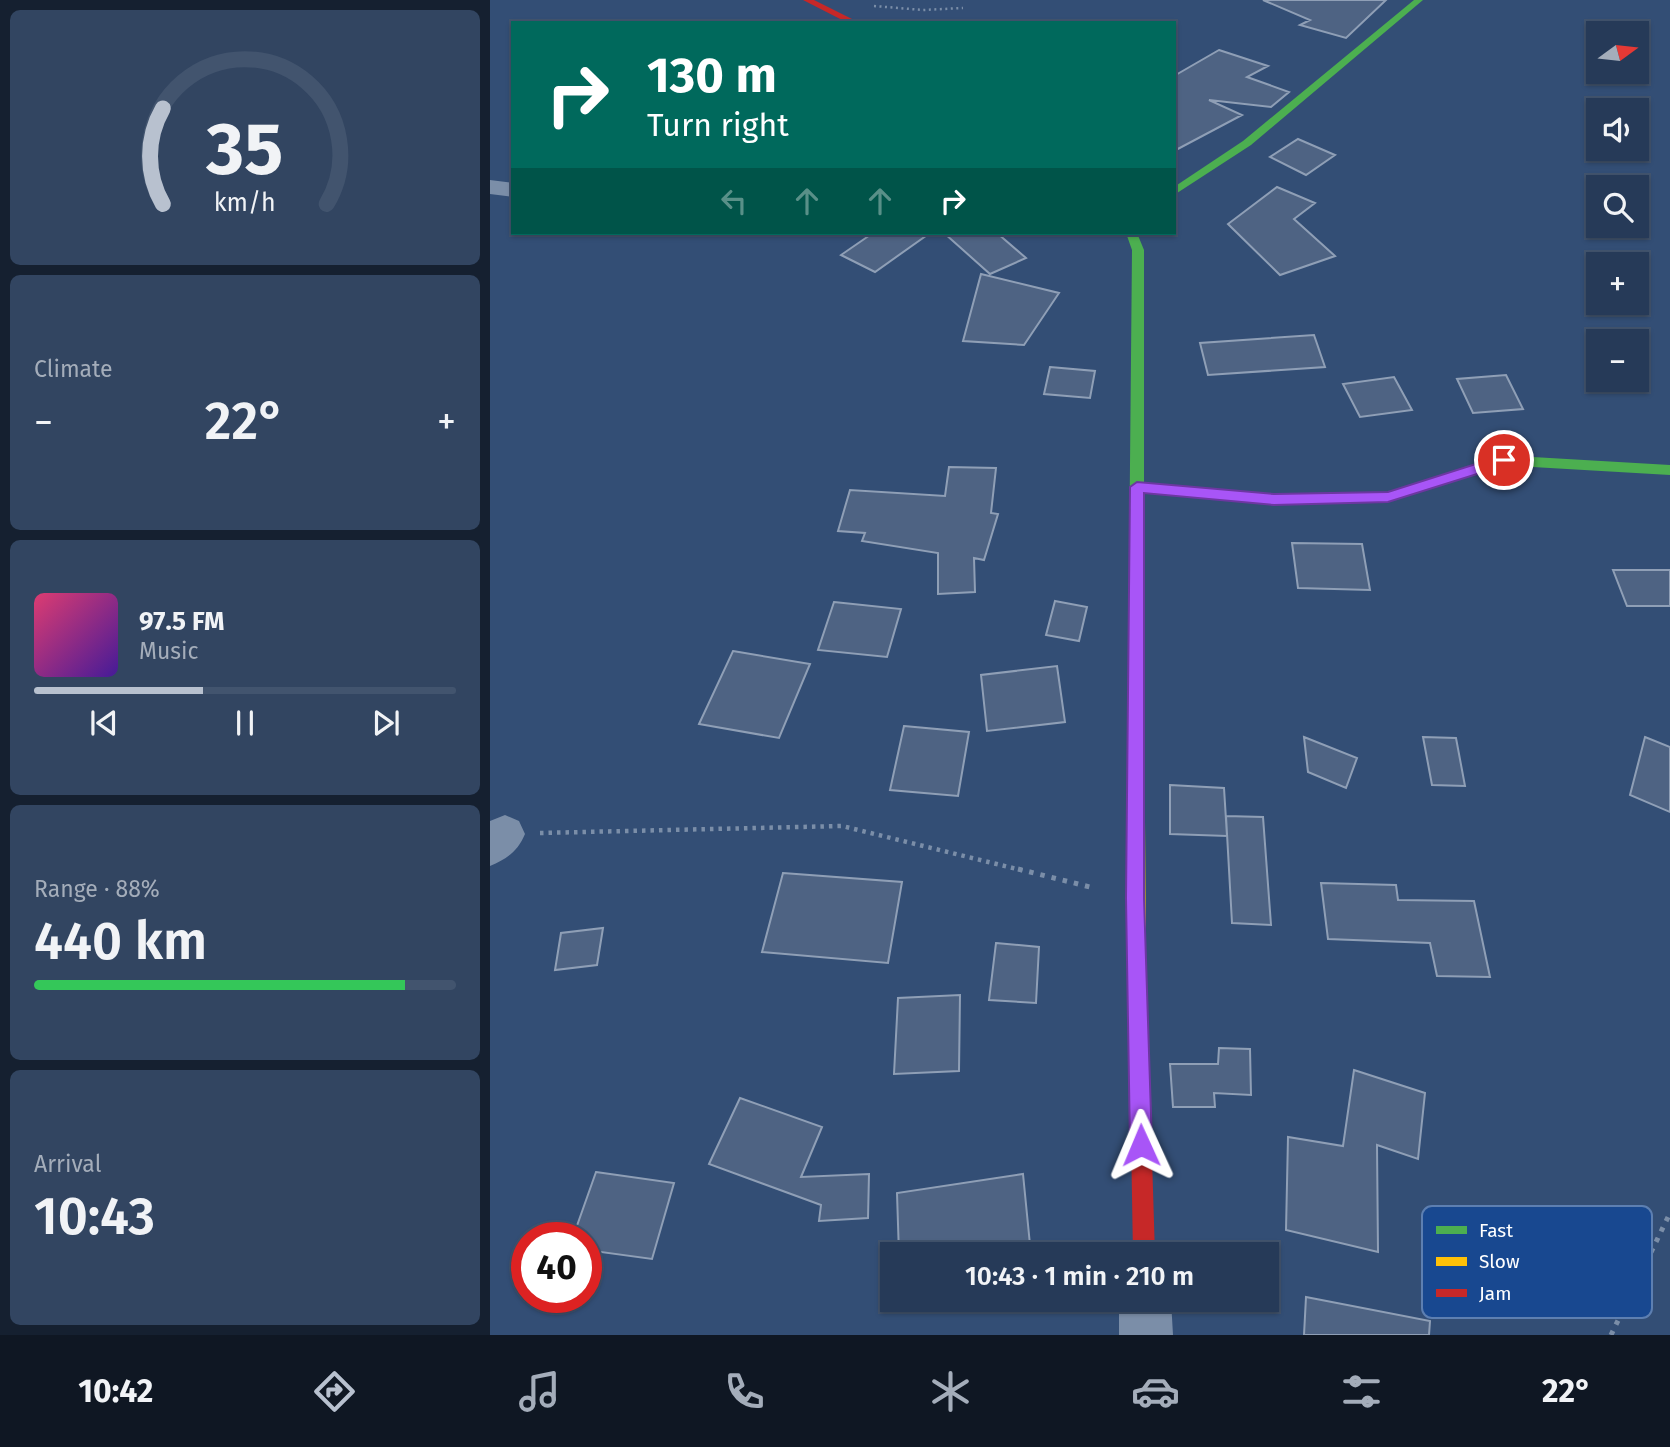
<!DOCTYPE html>
<meta charset="utf-8">
<style>
:root{--surface:#263a58;--page:#324561;--text:#f1f3f6;--muted:#a4adba;--line:#42546e;--accent:#b8c1cf}
body{margin:0;font-family:"Fira Sans",sans-serif;background:var(--page);color:var(--text);height:100vh;display:flex;flex-direction:column;font-size:26px;white-space:nowrap}
*{box-sizing:border-box;margin:0}
p{font-size:23px;color:var(--muted)}
.icon{flex:none;width:38px;height:38px;fill:none;stroke:currentColor;stroke-width:2;stroke-linecap:round;stroke-linejoin:round}
.map{position:relative;flex:1;overflow:hidden}
.drawer{display:flex;flex-direction:column;gap:10px;padding:10px;background:#152030;width:490px}
.drawer>*{flex:none}
.banner{position:absolute;left:21px;top:21px;width:665px;height:214px;border-radius:0px;box-shadow:0 2px 5px #0004,0 0 0 2px var(--line);background:#00695c;color:#fff;overflow:hidden}
.needle{width:46px;rotate:75deg}
.tools{position:absolute;left:1096px;top:21px;display:grid;gap:14px}
.tools a{display:grid;place-items:center;width:63px;height:63px;border-radius:0px;background:var(--surface);box-shadow:0 2px 5px #0004,0 0 0 2px var(--line);font-size:35px}
.speed{position:absolute;left:21px;top:1222px;display:flex;gap:14px;font-size:35px;font-weight:700;text-align:center}
.speed>*{display:grid;place-content:center;width:91px;height:91px;border-radius:50%;background:var(--surface);box-shadow:0 2px 5px #0004,0 0 0 2px var(--line);line-height:1}
.speed .limit{border:10px solid #d22;background:#fff;color:#111}
.pin{position:absolute;display:grid;place-items:center;width:60px;height:60px;color:#fff;margin:-30px;border:4px solid #fff;border-radius:50%;box-shadow:0 2px 7px #0007}
.me{position:absolute;width:77px;margin:-38px;rotate:359deg;stroke-linejoin:round;filter:drop-shadow(0 0 5px #0008)}
.turn{display:flex;align-items:center;gap:24px;height:147px;padding:0 21px;font-size:32px}
.turn .icon{width:91px;height:91px;stroke-width:2.5}
.turn b{display:block;font-size:49px;line-height:60px}
.lanes{display:flex;align-items:center;height:66px;padding:0 21px;background:#0003;justify-content:center;gap:35px;direction:ltr}
.lanes .off{opacity:.35}
.big{font-size:52px;font-weight:600;line-height:1.1}
.drawer .widget{flex:1;display:flex;flex-direction:column;justify-content:center;gap:10px;min-width:0;padding:0 24px;border-radius:10px;background:var(--page)}
.drawer .dial{align-items:center;gap:0}
.dial svg{height:182px;overflow:visible;fill:none;stroke:var(--line);stroke-width:7;stroke-linecap:round;text-anchor:middle}
.dial text{fill:var(--text);stroke:none}
.song{display:flex;align-items:center;gap:21px}
.cover{width:84px;height:84px;border-radius:10px;background:linear-gradient(135deg,hsl(340 70% 55%),hsl(260 70% 35%))}
.played{height:7px;border-radius:4px;background:linear-gradient(90deg,var(--accent) 40%,var(--line) 40%)}
.keys{display:flex;justify-content:space-around;direction:ltr}
.heat{display:flex;justify-content:space-between;align-items:center;font-size:38px;direction:ltr}
.charge{height:10px;border-radius:5px;background:linear-gradient(90deg,#34c759 88%,var(--line) 0)}
.trip{position:absolute;left:390px;top:1242px;width:399px;height:70px;border-radius:0px;background:var(--surface);box-shadow:0 2px 5px #0004,0 0 0 2px var(--line);font-weight:600;line-height:70px;text-align:center}
.tabs{display:flex;height:112px;justify-content:space-around;align-items:center;background:#0f1723;color:var(--muted)}
.tabs .icon{width:49px;height:49px}
.tabs .selected{color:var(--accent)}
.tabs b{font-size:32px;color:var(--text)}
main{display:flex;flex:1;min-height:0}
.map>svg:first-child{display:block}
.building{fill:#4e6383;stroke:#8f9fb6;stroke-width:2}
.lines{fill:none;stroke-linecap:round;stroke-linejoin:round}
.path-far2{stroke:#7b8ea8;stroke-width:2.5;stroke-dasharray:2 3.5;stroke-linecap:butt}
.path-far1{stroke:#7b8ea8;stroke-width:4.5;stroke-dasharray:3.5 5;stroke-linecap:butt}
.path{stroke:#7b8ea8;stroke-width:5;stroke-dasharray:4.5 7;stroke-linecap:butt}
.street{fill:#7b8ea8;fill-rule:evenodd}
.fast{fill:#4caf50;fill-rule:evenodd}
.slow{fill:#ffc107;fill-rule:evenodd}
.jam{fill:#c62828;fill-rule:evenodd}
.route{fill:#a855f7;stroke:#6d37a1;stroke-width:2}
.key{fill:#184890;stroke:#5d7fb1;stroke-width:2}
.key-label{font-size:19px;fill:#fff}
</style>
<main>
<section class="drawer">
<div class="widget dial"><svg viewBox="0 0 100 80">
<path d="M14 69A42 42 0 1 1 86 69"/>
<path d="M14 69A42 42 0 0 1 14 27" stroke="#b8c1cf"/>
<text x="50" y="56" font-size="32" font-weight="700">35</text>
<text x="50" y="72" font-size="11">km/h</text>
</svg></div>
<div class="widget"><p>Climate</p>
<div class="heat"><a>−</a><b class="big">22°</b><a>+</a></div>
</div>
<div class="widget">
<div class="song"><i class="cover"></i><div><b>97.5 FM</b><p>Music</p></div></div>
<div class="played"></div>
<div class="keys"><svg class="icon" aria-label="previous" viewBox="0 0 24 24"><path d="M18 5L8 12l10 7zM5 5v14"/></svg><svg class="icon" aria-label="pause" viewBox="0 0 24 24"><path d="M8 5v14M16 5v14"/></svg><svg class="icon" aria-label="next" viewBox="0 0 24 24"><path d="M6 5l10 7-10 7zM19 5v14"/></svg></div>
</div>
<div class="widget"><p>Range · 88%</p><b class="big">440 km</b><div class="charge"></div></div>
<div class="widget"><p>Arrival</p><b class="big">10:43</b></div>
</section>
<div class="map">
<svg width="1180" height="1335" viewBox="0 0 1180 1335">
<rect width="100%" height="100%" fill="#334e75"/>
<path class="building" d="M 773,0 L 896,0 L 856,38 L 810,25 L 820,20 Z
M 729,50 L 778,66 L 757,77 L 799,92 L 781,107 L 719,100 L 752,115 L 684,151 L 684,76 Z
M 808,139 L 845,155 L 816,175 L 780,157 Z
M 787,187 L 825,203 L 804,219 L 845,256 L 790,275 L 738,224 Z
M 383,233 L 440,233 L 385,272 L 351,255 Z
M 454,233 L 507,233 L 536,258 L 500,274 Z
M 491,274 L 569,293 L 534,345 L 473,341 Z
M 824,335 L 835,367 L 718,375 L 710,343 Z
M 560,367 L 605,371 L 600,398 L 554,394 Z
M 1016,375 L 1033,409 L 983,413 L 967,379 Z
M 904,377 L 922,410 L 870,417 L 853,384 Z
M 459,467 L 506,468 L 501,513 L 508,514 L 494,560 L 484,558 L 485,592 L 448,594 L 448,553 L 372,541 L 375,533 L 348,531 L 360,490 L 455,496 Z
M 802,543 L 872,544 L 880,590 L 808,588 Z
M 1123,570 L 1180,570 L 1180,606 L 1137,606 Z
M 565,601 L 597,607 L 589,641 L 556,635 Z
M 344,602 L 411,609 L 397,657 L 328,650 Z
M 243,651 L 320,664 L 289,738 L 209,724 Z
M 567,666 L 575,722 L 497,731 L 491,675 Z
M 414,726 L 479,732 L 468,796 L 400,790 Z
M 814,737 L 867,758 L 856,788 L 818,772 Z
M 933,737 L 966,738 L 975,786 L 942,785 Z
M 1155,737 L 1180,747 L 1180,812 L 1140,795 Z
M 680,785 L 734,788 L 737,836 L 680,834 Z
M 736,816 L 773,817 L 781,925 L 742,923 Z
M 293,873 L 412,882 L 398,963 L 272,952 Z
M 831,883 L 906,885 L 908,900 L 984,901 L 1000,977 L 947,976 L 940,943 L 838,939 Z
M 113,928 L 107,965 L 65,970 L 71,933 Z
M 506,943 L 549,947 L 546,1003 L 499,1000 Z
M 470,995 L 469,1071 L 404,1074 L 408,998 Z
M 729,1048 L 760,1049 L 761,1095 L 724,1093 L 725,1107 L 683,1107 L 680,1064 L 728,1064 Z
M 864,1070 L 935,1093 L 928,1159 L 887,1145 L 888,1252 L 796,1230 L 798,1137 L 853,1146 Z
M 250,1098 L 332,1127 L 311,1177 L 379,1174 L 378,1218 L 329,1221 L 331,1205 L 219,1164 Z
M 106,1172 L 184,1183 L 162,1259 L 96,1250 L 96,1237 L 83,1237 Z
M 533,1174 L 541,1255 L 409,1255 L 407,1193 Z
M 816,1297 L 940,1321 L 939,1335 L 814,1335 Z"/>
<g class="lines">
<path class="path-far2" d="M 384,6 L 433,10 L 473,8"/>
<path class="path-far1" d="M 50,833 L 352,826 L 535,871"/>
<path class="path" d="M 528,869 L 604,888
M 1121,1335 L 1180,1213"/>
<path class="street" d="M 0,180 L 23,183 L 23,197 L 0,194 Z
M 15,815 L 29,821 L 35,834 C 28,851 17,859 0,866 L 0,821 Z
M 629,1300 L 681,1300 L 683,1335 L 629,1335 Z"/>
<path class="fast" d="M 924,0 L 933,0 L 761,145 L 684,195 L 684,187 L 753,141 Z
M 636,233 L 647,233 L 654,250 L 654,680 L 652,685 L 640,685 L 638,680 L 642,250 Z
M 1026,456 L 1180,465 L 1180,475 L 1026,466 L 1019,461 Z"/>
<path class="slow" d="M 1014,455 L 1031,458 L 1033,461 L 1031,464 L 1014,465 L 898,502 L 784,505 L 647,492 L 640,487 L 647,482 L 784,495 L 898,492 Z
M 646,673 L 652,675 L 654,680 L 656,962 L 654,969 L 647,971 L 640,969 L 638,962 L 638,680 L 640,675 Z"/>
<path class="jam" d="M 313,0 L 324,0 L 370,23 L 358,23 Z
M 647,953 L 654,955 L 656,962 L 665,1255 L 643,1255 L 638,962 L 640,955 Z"/>
</g>
<path class="route" d="M 1014,455 L 1019,457 L 1019,464 L 898,502 L 784,505 L 654,493 L 654,898 L 662,1145 L 658,1152 L 651,1155 L 644,1152 L 640,1145 L 636,898 L 640,487 L 647,482 L 784,494 L 898,492 Z"/>
<rect x="932" y="1206" width="230" height="112" rx="10" class="key"/>
<rect x="946" y="1226" width="31" height="8" fill="#4caf50"/>
<rect x="946" y="1257" width="31" height="9" fill="#ffc107"/>
<rect x="946" y="1289" width="31" height="8" fill="#c62828"/>
<g class="key-label">
<text x="989" y="1237">Fast</text>
<text x="989" y="1268">Slow</text>
<text x="989" y="1300">Jam</text>
</g>
</svg>
<div class="tools">
<a><svg class="needle" viewBox="-14 -14 28 28"><path d="M0-13l5 13h-10z" fill="#e53935"/><path d="M0 13l5-13h-10z" fill="#a4adba"/></svg></a>
<a><svg class="icon" aria-label="sound" viewBox="0 0 24 24"><path d="M4 9h4l5-4v14l-5-4H4zM17 9q2 3 0 6"/></svg></a>
<a><svg class="icon" aria-label="search" viewBox="0 0 24 24"><circle cx="10" cy="10" r="6"/><path d="M15 15l6 6"/></svg></a>
<a>+</a>
<a>−</a>
</div>
<div class="speed"><div class="limit">40</div></div>
<div class="pin" style="left:1014px;top:460px;background:#d93025"><svg class="icon" aria-label="arrive" viewBox="0 0 24 24"><path d="M6 21V4h12l-3 4 3 4H6"/></svg></div>
<svg class="me" style="left:651px;top:1145px" viewBox="-20 -20 40 40"><path d="M0-17L14 15 0 8-14 15z" fill="#a855f7" stroke="#fff" stroke-width="4"/></svg>
<div class="trip">10:43 · 1 min · 210 m</div>
<div class="banner">
<div class="turn"><svg class="icon" aria-label="right" viewBox="0 0 24 24"><path d="M7 20v-9h11M14 6l5 5-5 5"/></svg><div><b>130 m</b>Turn right</div></div>
<div class="lanes"><svg class="icon off" aria-label="left" viewBox="0 0 24 24"><path d="M17 20v-9H6M10 6l-5 5 5 5"/></svg><svg class="icon off" aria-label="ahead" viewBox="0 0 24 24"><path d="M12 20V5M6 11l6-6 6 6"/></svg><svg class="icon off" aria-label="ahead" viewBox="0 0 24 24"><path d="M12 20V5M6 11l6-6 6 6"/></svg><svg class="icon" aria-label="right" viewBox="0 0 24 24"><path d="M7 20v-9h11M14 6l5 5-5 5"/></svg></div>
</div>
</div>
</main>
<nav class="tabs">
<b>10:42</b>
<svg class="icon selected" aria-label="directions" viewBox="0 0 24 24"><path d="M12 3l9 9-9 9-9-9zM9 14v-3h6M13 9l2 2-2 2"/></svg>
<svg class="icon" aria-label="music" viewBox="0 0 24 24"><path d="M9 18V5l10-2v13"/><circle cx="6" cy="18" r="3"/><circle cx="16" cy="16" r="3"/></svg>
<svg class="icon" aria-label="phone" viewBox="0 0 24 24"><path d="M5 4h4l2 5-3 2q2 4 5 5l2-3 5 2v4C11 20 4 13 5 4z"/></svg>
<svg class="icon" aria-label="climate" viewBox="0 0 24 24"><path d="M12 3v18M4 7l16 10M4 17L20 7"/></svg>
<svg class="icon" aria-label="car" viewBox="0 0 24 24"><path d="M5 17H2v-5l4-1 3-4h7l3 4 3 1v5h-3M9 17h6M6 11h13"/><circle cx="7" cy="17" r="2"/><circle cx="17" cy="17" r="2"/></svg>
<svg class="icon" aria-label="filters" viewBox="0 0 24 24"><path d="M4 7h16M4 17h16"/><circle cx="9" cy="7" r="2"/><circle cx="15" cy="17" r="2"/></svg>
<b>22°</b>
</nav>
